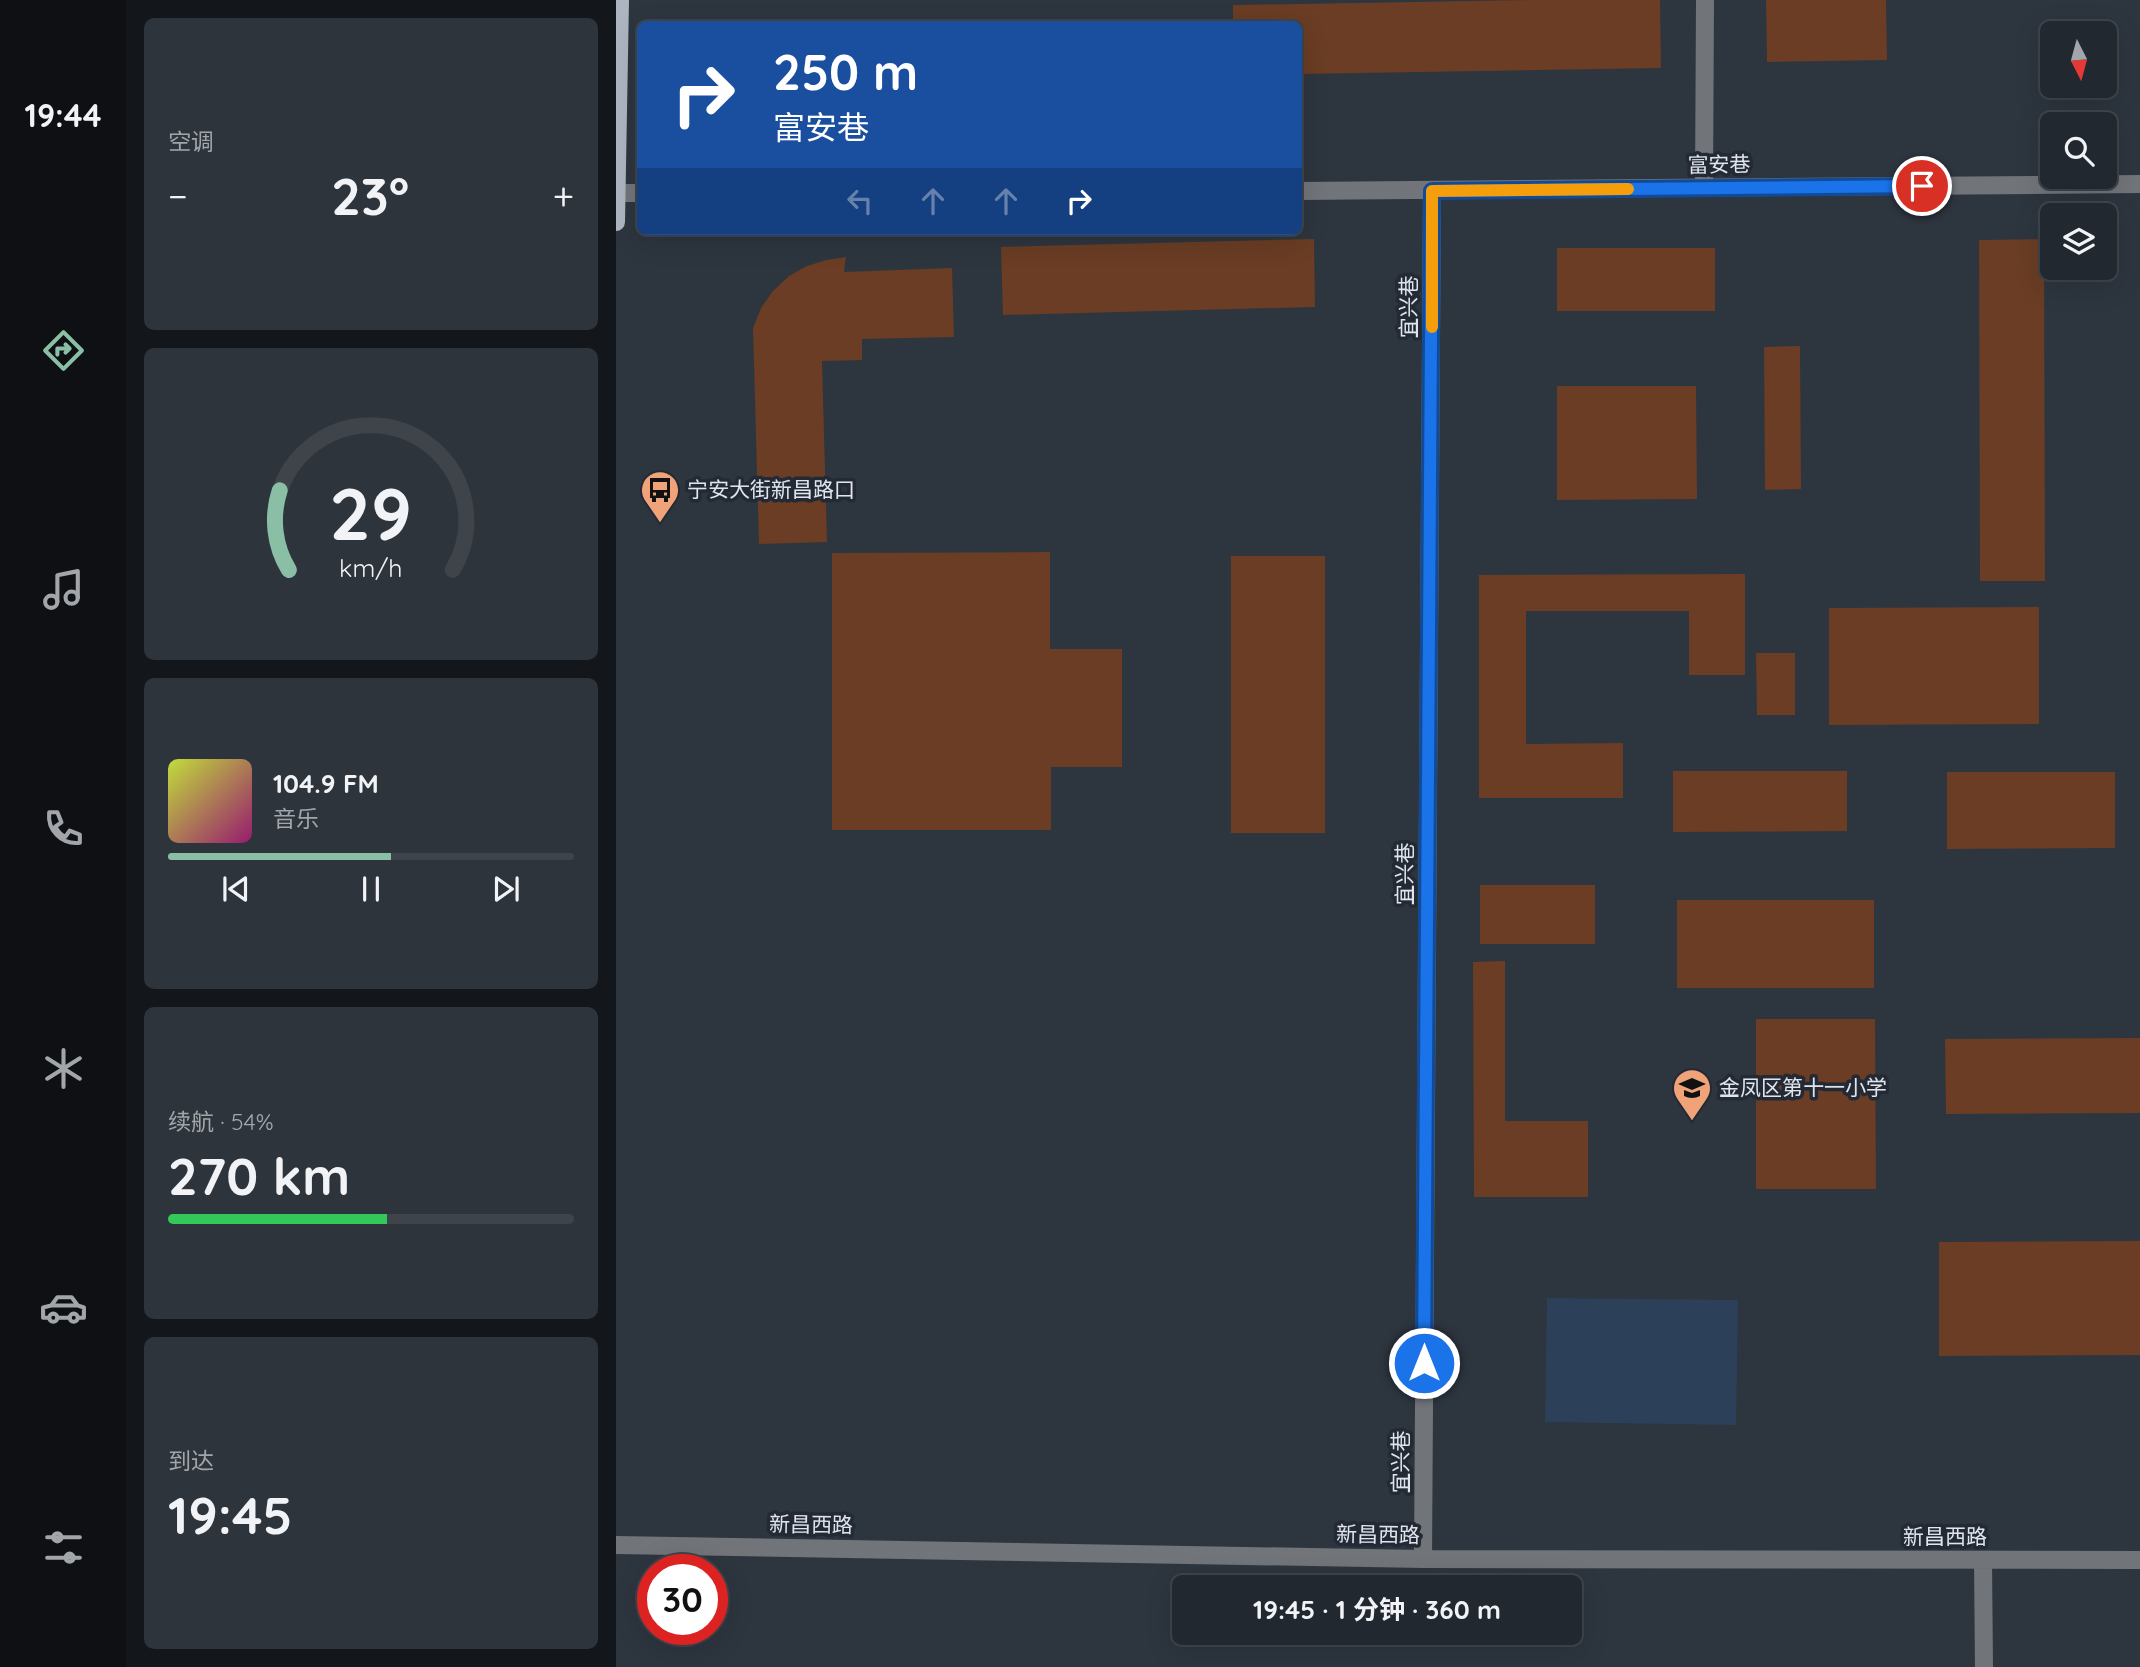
<!DOCTYPE html>
<html lang="zh">
<meta charset="utf-8">
<style>
:root{--surface:#22282f;--page:#2e343b;--text:#f1f3f6;--muted:#a2a6aa;--line:#3f444b;--accent:#8abfa5}
body{margin:0;font-family:Quicksand,"Noto Sans SC",sans-serif;background:var(--page);color:var(--text);height:100vh;display:flex;flex-direction:column;font-size:26px;white-space:nowrap}
*{box-sizing:border-box;margin:0}
p{font-size:23px;color:var(--muted)}
.icon{flex:none;width:38px;height:38px;fill:none;stroke:currentColor;stroke-width:2;stroke-linecap:round;stroke-linejoin:round}
.map{position:relative;flex:1;overflow:hidden}
.side{display:flex;flex-direction:column;gap:18px;padding:18px;background:#13161a;width:490px}
.side>*{flex:none}
.top-card{position:absolute;left:21px;top:21px;width:665px;height:214px;border-radius:10px;box-shadow:0 7px 28px #0002,0 0 0 2px var(--line);background:#1a4fa0;color:#fff;overflow:hidden}
.needle{width:46px;rotate:174deg}
.tools{position:absolute;left:1424px;top:21px;display:grid;gap:14px}
.tools a{display:grid;place-items:center;width:77px;height:77px;border-radius:10px;background:var(--surface);box-shadow:0 7px 28px #0002,0 0 0 2px var(--line);font-size:35px}
.speed{position:absolute;left:21px;top:1554px;display:flex;gap:14px;font-size:35px;font-weight:700;text-align:center}
.speed>*{display:grid;place-content:center;width:91px;height:91px;border-radius:50%;background:var(--surface);box-shadow:0 7px 28px #0002,0 0 0 2px var(--line);line-height:1}
.speed .limit{border:10px solid #d22;background:#fff;color:#111}
.pin{position:absolute;display:grid;place-items:center;width:60px;height:60px;color:#fff;margin:-30px;border:4px solid #fff;border-radius:50%;box-shadow:0 2px 7px #0007}
.me{position:absolute;width:77px;margin:-38px;rotate:0deg;stroke-linejoin:round;filter:drop-shadow(0 0 5px #0008)}
.turn{display:flex;align-items:center;gap:24px;height:147px;padding:0 21px;font-size:32px}
.turn .icon{width:91px;height:91px;stroke-width:2.5}
.turn b{display:block;font-size:49px;line-height:60px}
.lanes{display:flex;align-items:center;height:66px;padding:0 21px;background:#0003;justify-content:center;gap:35px;direction:ltr}
.lanes .off{opacity:.35}
.big{font-size:52px;font-weight:700;line-height:1.1}
.side .card{flex:1;display:flex;flex-direction:column;justify-content:center;gap:10px;min-width:0;padding:0 24px;border-radius:10px;background:var(--page)}
.side .dial{align-items:center;gap:0}
.dial svg{height:182px;overflow:visible;fill:none;stroke:var(--line);stroke-width:7;stroke-linecap:round;text-anchor:middle}
.dial text{fill:var(--text);stroke:none}
.song{display:flex;align-items:center;gap:21px}
.cover{width:84px;height:84px;border-radius:10px;background:linear-gradient(135deg,hsl(70 70% 55%),hsl(320 70% 35%))}
.played{height:7px;border-radius:4px;background:linear-gradient(90deg,var(--accent) 55%,var(--line) 55%)}
.keys{display:flex;justify-content:space-around;direction:ltr}
.heat{display:flex;justify-content:space-between;align-items:center;font-size:38px;direction:ltr}
.charge{height:10px;border-radius:5px;background:linear-gradient(90deg,#34c759 54%,var(--line) 0)}
.trip{position:absolute;left:556px;top:1575px;width:410px;height:70px;border-radius:10px;background:var(--surface);box-shadow:0 7px 28px #0002,0 0 0 2px var(--line);font-weight:700;line-height:70px;text-align:center}
main{display:flex;flex:1;min-height:0}
.dock{display:flex;flex-direction:column;width:126px;justify-content:space-around;align-items:center;background:#0e1013;color:var(--muted)}
.dock .icon{width:49px;height:49px}
.dock .active{color:var(--accent)}
.dock b{font-size:32px;color:var(--text)}
.map>svg:first-child{display:block}
.green{fill:#2c405a}
.building{fill:#6a3d24}
.lines{fill:none;stroke-linecap:round;stroke-linejoin:round}
.minor{stroke:#71757a;stroke-width:18}
.major{stroke:#adb5c0;stroke-width:18}
.route-casing{stroke:#114b97;stroke-width:18}
.route{stroke:#1a73e8;stroke-width:12}
.slow{stroke:#f59e0b;stroke-width:12}
.labels{text-anchor:middle;stroke-width:7;stroke-linejoin:round;paint-order:stroke}
.street-label{font-size:21px;fill:#e0e5ec;stroke:#232a35}
.poi-label{font-size:21px;fill:#e0e5ec;stroke:#232a35;text-anchor:start}
</style>
<main>
<nav class="dock">
<b>19:44</b>
<svg class="icon active" aria-label="directions" viewBox="0 0 24 24"><path d="M12 3l9 9-9 9-9-9zM9 14v-3h6M13 9l2 2-2 2"/></svg>
<svg class="icon" aria-label="music" viewBox="0 0 24 24"><path d="M9 18V5l10-2v13"/><circle cx="6" cy="18" r="3"/><circle cx="16" cy="16" r="3"/></svg>
<svg class="icon" aria-label="phone" viewBox="0 0 24 24"><path d="M5 4h4l2 5-3 2q2 4 5 5l2-3 5 2v4C11 20 4 13 5 4z"/></svg>
<svg class="icon" aria-label="climate" viewBox="0 0 24 24"><path d="M12 3v18M4 7l16 10M4 17L20 7"/></svg>
<svg class="icon" aria-label="car" viewBox="0 0 24 24"><path d="M5 17H2v-5l4-1 3-4h7l3 4 3 1v5h-3M9 17h6M6 11h13"/><circle cx="7" cy="17" r="2"/><circle cx="17" cy="17" r="2"/></svg>
<svg class="icon" aria-label="filters" viewBox="0 0 24 24"><path d="M4 7h16M4 17h16"/><circle cx="9" cy="7" r="2"/><circle cx="15" cy="17" r="2"/></svg>
</nav>
<section class="side">
<div class="card"><p>空调</p>
<div class="heat"><a>−</a><b class="big">23°</b><a>+</a></div>
</div>
<div class="card dial"><svg viewBox="0 0 100 80">
<path d="M14 69A42 42 0 1 1 86 69"/>
<path d="M14 69A42 42 0 0 1 10 34" stroke="#8abfa5"/>
<text x="50" y="56" font-size="32" font-weight="700">29</text>
<text x="50" y="72" font-size="11">km/h</text>
</svg></div>
<div class="card">
<div class="song"><i class="cover"></i><div><b>104.9 FM</b><p>音乐</p></div></div>
<div class="played"></div>
<div class="keys"><svg class="icon" aria-label="previous" viewBox="0 0 24 24"><path d="M18 5L8 12l10 7zM5 5v14"/></svg><svg class="icon" aria-label="pause" viewBox="0 0 24 24"><path d="M8 5v14M16 5v14"/></svg><svg class="icon" aria-label="next" viewBox="0 0 24 24"><path d="M6 5l10 7-10 7zM19 5v14"/></svg></div>
</div>
<div class="card"><p>续航 · 54%</p><b class="big">270 km</b><div class="charge"></div></div>
<div class="card"><p>到达</p><b class="big">19:45</b></div>
</section>
<div class="map">
<svg width="1524" height="1667" viewBox="0 0 1524 1667">
<rect width="100%" height="100%" fill="#2d353f"/>
<path class="green" d="M 931,1298 L 1122,1300 L 1120,1425 L 929,1422 Z"/>
<path class="building" d="M 916,0 L 1044,0 L 1045,68 L 682,74 L 682,24 L 617,24 L 617,5 Z
M 1150,0 L 1270,0 L 1271,60 L 1151,62 Z
M 698,239 L 699,307 L 387,315 L 385,247 Z
M 1428,239 L 1429,581 L 1364,581 L 1363,240 Z
M 941,248 L 1099,248 L 1099,311 L 941,311 Z
M 230,257 L 228,272 L 336,268 L 338,337 L 246,339 L 246,360 L 206,361 L 211,542 L 143,544 L 137,328 L 145,308 L 157,291 L 173,276 L 191,266 L 210,260 Z
M 1184,346 L 1185,489 L 1149,490 L 1148,347 Z
M 941,386 L 1080,386 L 1081,499 L 941,500 Z
M 434,552 L 434,649 L 506,649 L 506,767 L 435,767 L 435,830 L 216,830 L 216,553 Z
M 615,556 L 709,556 L 709,833 L 615,833 Z
M 1129,574 L 1129,675 L 1073,675 L 1073,611 L 910,611 L 910,744 L 1007,743 L 1007,798 L 863,798 L 863,575 Z
M 1423,607 L 1423,724 L 1213,725 L 1213,608 Z
M 1140,653 L 1179,653 L 1179,715 L 1141,715 Z
M 1057,771 L 1231,771 L 1231,831 L 1057,832 Z
M 1331,772 L 1499,772 L 1499,848 L 1331,849 Z
M 864,885 L 979,885 L 979,944 L 864,944 Z
M 1061,900 L 1258,900 L 1258,988 L 1061,988 Z
M 889,961 L 889,1121 L 972,1121 L 972,1197 L 858,1197 L 857,962 Z
M 1140,1019 L 1259,1019 L 1260,1189 L 1140,1189 Z
M 1524,1038 L 1524,1113 L 1330,1114 L 1329,1039 Z
M 1524,1241 L 1524,1355 L 1323,1356 L 1323,1242 Z"/>
<g class="lines">
<path class="minor" d="M 1088,188 L 1089,0
M 682,191 L 1524,184
M 0,193 L 24,193
M 0,1545 L 807,1559 L 1524,1560
M 807,1559 L 816,191
M 1367,1560 L 1368,1667"/>
<path class="major" d="M 0,222 L 4,0"/>
</g>
<g class="lines">
<defs>
<path id="route" d="M 808,1363 L 816,191 L 1306,186"/>
</defs>
<use href="#route" class="route-casing"/>
<use href="#route" class="route"/>
<path class="slow" d="M 816,327 L 816,191 L 1012,189"/>
</g>
<defs>
<symbol id="bus-pin" viewBox="-11 -11 22 30"><path d="M0 17L-7.5 6A9.5 9.5 0 1 1 7.5 6Z" fill="#f0a279" stroke="#232a35"/><path d="M-5-6H5V4H4V6H2V4H-2V6H-4V4H-5ZM-3.5-4V0h7V-4ZM-3.5 1.2v1.5H-2V1.2ZM2 1.2v1.5H3.5V1.2Z" fill="#111"/></symbol>
<symbol id="school-pin" viewBox="-11 -11 22 30"><path d="M0 17L-7.5 6A9.5 9.5 0 1 1 7.5 6Z" fill="#f0a279" stroke="#232a35"/><path d="M0-5L7-2L0 1L-7-2ZM-4 1L0 2.5L4 1V4Q0 6-4 4Z" fill="#111"/></symbol>
</defs>
<g fill-rule="evenodd">
<use href="#bus-pin" x="22" y="468" width="44" height="60"/>
<use href="#school-pin" x="1054" y="1066" width="44" height="60"/>
</g>
<g class="labels">
<g class="street-label">
<text transform="translate(1103 165) rotate(-1)" y="7">富安巷</text>
<text transform="translate(793 307) rotate(-90)" y="7">宜兴巷</text>
<text transform="translate(789 874) rotate(-90)" y="7">宜兴巷</text>
<text transform="translate(785 1462) rotate(-90)" y="7">宜兴巷</text>
<text transform="translate(195 1525) rotate(1)" y="7">新昌西路</text>
<text transform="translate(762 1535) rotate(1)" y="7">新昌西路</text>
<text x="1329" y="1544">新昌西路</text>
</g>
<g class="poi-label">
<text x="71" y="497">宁安大街新昌路口</text>
<text x="1103" y="1095">金凤区第十一小学</text>
</g>
</g>
</svg>
<div class="tools">
<a><svg class="needle" viewBox="-14 -14 28 28"><path d="M0-13l5 13h-10z" fill="#e53935"/><path d="M0 13l5-13h-10z" fill="#a2a6aa"/></svg></a>
<a><svg class="icon" aria-label="search" viewBox="0 0 24 24"><circle cx="10" cy="10" r="6"/><path d="M15 15l6 6"/></svg></a>
<a><svg class="icon" aria-label="layers" viewBox="0 0 24 24"><path d="M12 4l9 5-9 5-9-5zM3 14l9 5 9-5"/></svg></a>
</div>
<div class="speed"><div class="limit">30</div></div>
<div class="pin" style="left:1306px;top:186px;background:#d93025"><svg class="icon" aria-label="arrive" viewBox="0 0 24 24"><path d="M6 21V4h12l-3 4 3 4H6"/></svg></div>
<svg class="me" style="left:808px;top:1363px" viewBox="-20 -20 40 40"><circle r="17" fill="#1a73e8" stroke="#fff" stroke-width="3"/><path d="M0-11L8 9 0 5-8 9z" fill="#fff"/></svg>
<div class="trip">19:45 · 1 分钟 · 360 m</div>
<div class="top-card">
<div class="turn"><svg class="icon" aria-label="right" viewBox="0 0 24 24"><path d="M7 20v-9h11M14 6l5 5-5 5"/></svg><div><b>250 m</b>富安巷</div></div>
<div class="lanes"><svg class="icon off" aria-label="left" viewBox="0 0 24 24"><path d="M17 20v-9H6M10 6l-5 5 5 5"/></svg><svg class="icon off" aria-label="ahead" viewBox="0 0 24 24"><path d="M12 20V5M6 11l6-6 6 6"/></svg><svg class="icon off" aria-label="ahead" viewBox="0 0 24 24"><path d="M12 20V5M6 11l6-6 6 6"/></svg><svg class="icon" aria-label="right" viewBox="0 0 24 24"><path d="M7 20v-9h11M14 6l5 5-5 5"/></svg></div>
</div>
</div>
</main>
